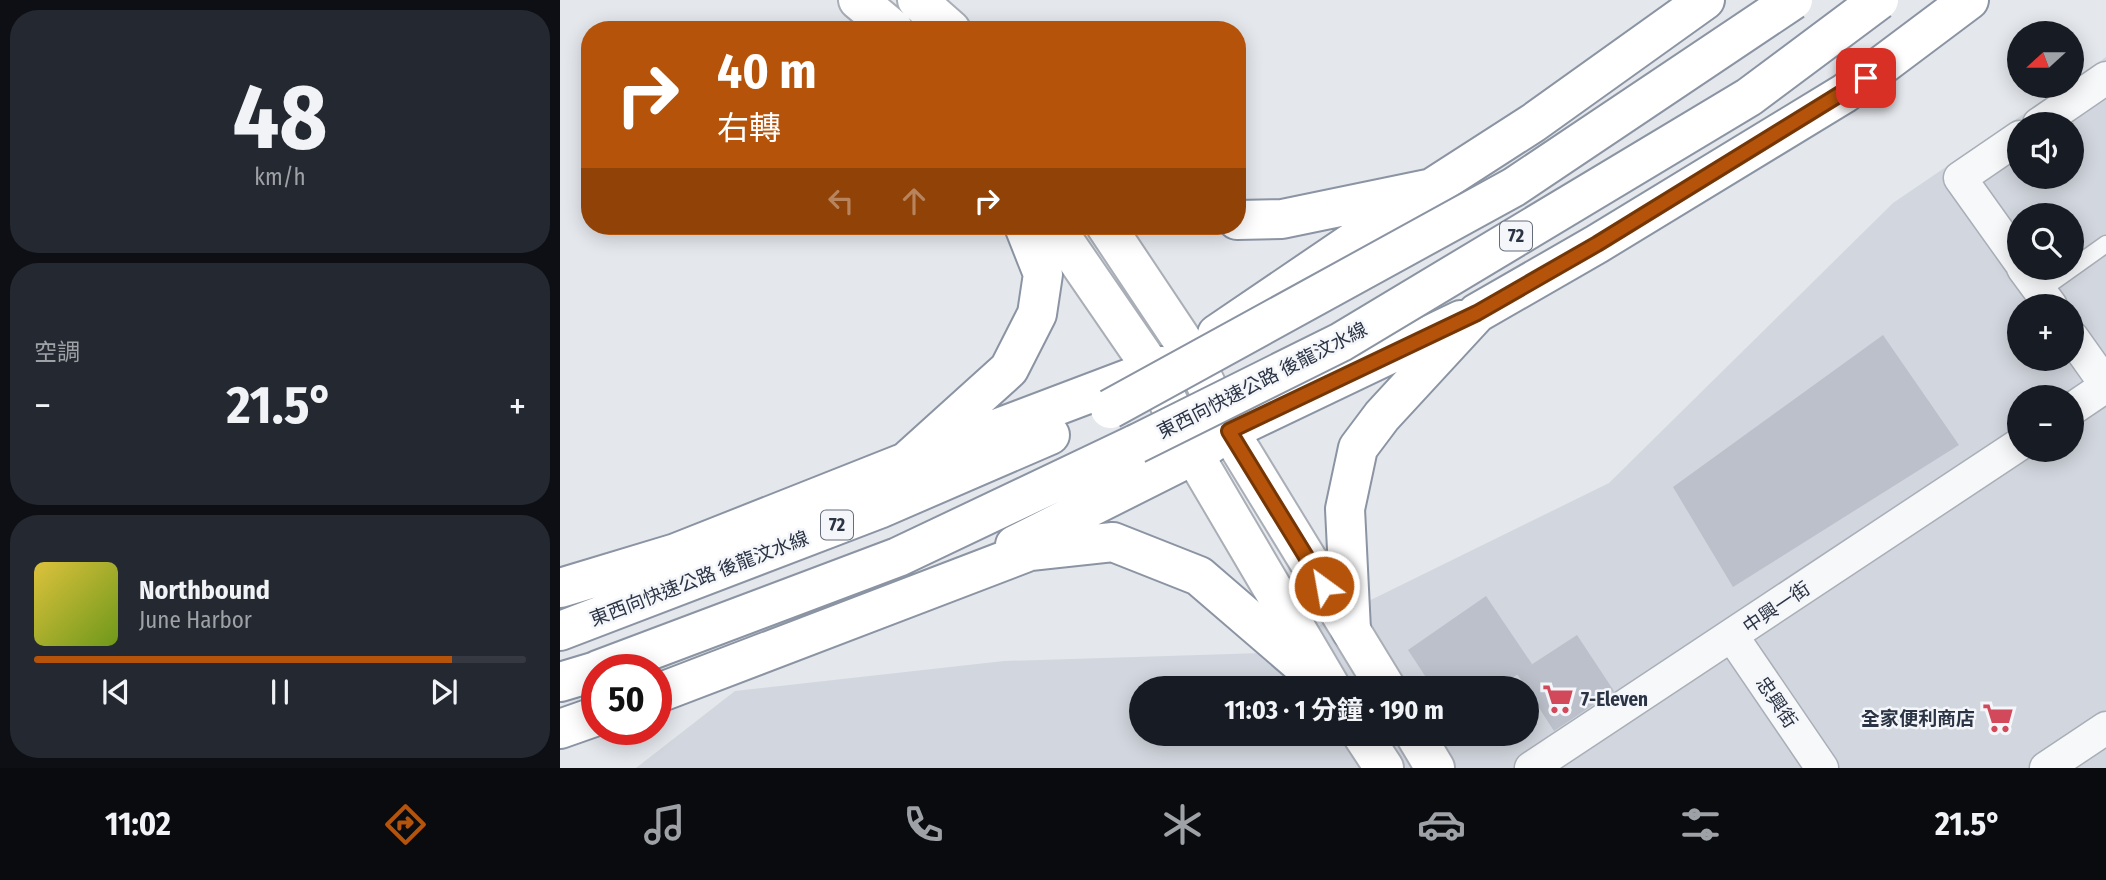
<!DOCTYPE html>
<html lang="zh-TW">
<meta charset="utf-8">
<style>
:root{--surface:#171b24;--page:#242831;--text:#f1f3f6;--muted:#9ea1a6;--line:#363941;--accent:#b45309}
body{margin:0;font-family:"Fira Sans Condensed","Noto Sans TC",sans-serif;background:var(--page);color:var(--text);height:100vh;display:flex;flex-direction:column;font-size:26px;white-space:nowrap}
*{box-sizing:border-box;margin:0}
p{font-size:23px;color:var(--muted)}
.icon{flex:none;width:38px;height:38px;fill:none;stroke:currentColor;stroke-width:2;stroke-linecap:round;stroke-linejoin:round}
.map{position:relative;flex:1;overflow:hidden}
.sheet{display:flex;flex-direction:column;gap:10px;padding:10px;background:#0d0f14;width:560px}
.sheet>*{flex:none}
.guide{position:absolute;left:21px;top:21px;width:665px;height:214px;border-radius:28px;box-shadow:0 4px 18px #0003;background:#b45309;color:#fff;overflow:hidden}
.needle{width:46px;rotate:249deg}
.tools{position:absolute;left:1447px;top:21px;display:grid;gap:14px}
.tools a{display:grid;place-items:center;width:77px;height:77px;border-radius:50%;background:var(--surface);box-shadow:0 4px 18px #0003;font-size:35px}
.speed{position:absolute;left:21px;top:654px;display:flex;gap:14px;font-size:35px;font-weight:700;text-align:center}
.speed>*{display:grid;place-content:center;width:91px;height:91px;border-radius:50%;background:var(--surface);box-shadow:0 4px 18px #0003;line-height:1}
.speed .limit{border:10px solid #d22;background:#fff;color:#111}
.pin{position:absolute;display:grid;place-items:center;width:60px;height:60px;color:#fff;margin:-30px;border-radius:14px;box-shadow:0 4px 10px #0006}
.me{position:absolute;width:77px;margin:-38px;rotate:328deg;stroke-linejoin:round;filter:drop-shadow(0 0 5px #0008)}
.turn{display:flex;align-items:center;gap:24px;height:147px;padding:0 21px;font-size:32px}
.turn .icon{width:91px;height:91px;stroke-width:2.5}
.turn b{display:block;font-size:49px;line-height:60px}
.lanes{display:flex;align-items:center;height:66px;padding:0 21px;background:#0003;justify-content:center;gap:35px;direction:ltr}
.lanes .off{opacity:.35}
.big{font-size:52px;font-weight:700;line-height:1.1}
.sheet .tile{flex:1;display:flex;flex-direction:column;justify-content:center;gap:10px;min-width:0;padding:0 24px;border-radius:28px;background:var(--page)}
.sheet .dial{align-items:center;gap:0}
.dial b{font-size:91px;line-height:1}
.song{display:flex;align-items:center;gap:21px}
.cover{width:84px;height:84px;border-radius:10px;background:linear-gradient(135deg,hsl(50 70% 55%),hsl(80 70% 35%))}
.played{height:7px;border-radius:4px;background:linear-gradient(90deg,var(--accent) 85%,var(--line) 85%)}
.keys{display:flex;justify-content:space-around;direction:ltr}
.heat{display:flex;justify-content:space-between;align-items:center;font-size:38px;direction:ltr}
.trip{position:absolute;left:569px;top:676px;width:410px;height:70px;border-radius:35px;background:var(--surface);box-shadow:0 4px 18px #0003;font-weight:700;line-height:70px;text-align:center}
.dock{display:flex;height:112px;justify-content:space-around;align-items:center;background:#090b0e;color:var(--muted)}
.dock .icon{width:49px;height:49px}
.dock .current{color:var(--accent)}
.dock b{font-size:32px;color:var(--text)}
main{display:flex;flex:1;min-height:0}
.map>svg:first-child{display:block}
.built{fill:#d2d6de;fill-rule:evenodd}
.building{fill:#bbc0ca}
.lines{fill:none;stroke-linecap:round;stroke-linejoin:round}
.service-casing{stroke:#a9aeb7;stroke-width:19}
.minor-casing{stroke:#a9aeb7;stroke-width:35}
.secondary-casing{stroke:#a9aeb7;stroke-width:42}
.trunk-casing{stroke:#8b94a3;stroke-width:42}
.service{stroke:#f7f8fa;stroke-width:16}
.minor{stroke:#f7f8fa;stroke-width:32}
.secondary{stroke:#fff;stroke-width:38}
.trunk{stroke:#fff;stroke-width:38}
.trunk-bridge-casing{stroke:#8b94a3;stroke-width:42;stroke-linecap:butt}
.trunk-bridge{stroke:#fff;stroke-width:38}
.route-casing{stroke:#753606;stroke-width:18}
.route{stroke:#b45309;stroke-width:12}
.labels{text-anchor:middle;stroke-width:5;stroke-linejoin:round;paint-order:stroke}
.shield{fill:#f4f6f9;stroke:#676e7b;stroke-width:2}
.shield-label{font-size:18px;font-weight:bold;fill:#2b3445}
.street-label{font-size:19px;fill:#2b3445;stroke:#f4f6f9}
.poi-label{font-size:19px;font-weight:bold;fill:#2b3445;stroke:#f4f6f9;text-anchor:start}
</style>
<main>
<section class="sheet">
<div class="tile dial"><b>48</b><p>km/h</p></div>
<div class="tile"><p>空調</p>
<div class="heat"><a>−</a><b class="big">21.5°</b><a>+</a></div>
</div>
<div class="tile">
<div class="song"><i class="cover"></i><div><b>Northbound</b><p>June Harbor</p></div></div>
<div class="played"></div>
<div class="keys"><svg class="icon" aria-label="previous" viewBox="0 0 24 24"><path d="M18 5L8 12l10 7zM5 5v14"/></svg><svg class="icon" aria-label="pause" viewBox="0 0 24 24"><path d="M8 5v14M16 5v14"/></svg><svg class="icon" aria-label="next" viewBox="0 0 24 24"><path d="M6 5l10 7-10 7zM19 5v14"/></svg></div>
</div>
</section>
<div class="map">
<svg width="1546" height="768" viewBox="0 0 1546 768">
<rect width="100%" height="100%" fill="#e4e7ec"/>
<path class="built" d="M 1546,57 L 1546,768 L 76,768 L 175,691 L 444,661 L 703,653 L 1049,483 L 1333,203 L 1505,86 L 1512,86 L 1512,81 ZM 1460,124 L 1512,124 L 1512,177 L 1460,177 ZM 1460,215 L 1512,215 L 1512,268 L 1460,268 ZM 1460,306 L 1512,306 L 1512,359 L 1460,359 ZM 1460,397 L 1512,397 L 1512,450 L 1460,450 ZM 581,688 L 966,688 L 966,733 L 581,733 Z"/>
<path class="building" d="M 1323,335 L 1399,445 L 1173,587 L 1113,487 Z
M 926,596 L 972,664 L 938,688 L 873,688 L 848,650 Z
M 1017,635 L 1054,691 L 994,731 L 957,674 Z"/>
<g class="lines">
<defs>
<path id="service" d="M 1480,291 L 1546,244"/>
<path id="minor" d="M 1479,124 L 1546,78
M 1460,137 L 1400,178 L 1460,262
M 1463,268 L 1491,306
M 1512,337 L 1546,385
M 1512,409 L 1546,386
M 1172,636 L 1262,768
M 971,768 L 1460,444
M 1486,768 L 1546,728"/>
<path id="secondary" d="M 298,0 L 334,30
M 357,0 L 391,30
M 494,226 L 593,370 L 634,455 L 770,686
M 546,226 L 630,352 L 669,431 L 826,688
M 801,733 L 824,768
M 854,733 L 875,768"/>
<path id="trunk" d="M 677,220 L 722,219 L 872,188 L 973,123 L 1145,0
M 657,334 L 872,188
M 367,455 L 602,366
M 455,545 L 634,455 L 669,431 L 901,320
M 0,588 L 116,553 L 346,462 L 449,369 L 477,314 L 483,274 L 464,226
M 791,630 L 785,509 L 798,448 L 822,416 L 917,313 L 1037,244 L 1285,93 L 1409,0
M 0,631 L 319,509 L 490,435
M 38,670 L 338,557 L 576,444
M 0,682 L 37,671
M 96,694 L 470,551 L 553,542 L 639,576 L 769,688
M 0,729 L 37,716"/>
</defs>
<use href="#service" class="service-casing"/>
<use href="#minor" class="minor-casing"/>
<use href="#secondary" class="secondary-casing"/>
<use href="#trunk" class="trunk-casing"/>
<use href="#service" class="service"/>
<use href="#minor" class="minor"/>
<use href="#secondary" class="secondary"/>
<use href="#trunk" class="trunk"/>
<defs>
<path id="trunk-bridge" d="M 550,409 L 954,187 L 1233,0
M 576,444 L 781,342 L 1189,97 L 1319,0"/>
</defs>
<use href="#trunk-bridge" class="trunk-bridge-casing"/>
<use href="#trunk-bridge" class="trunk-bridge"/>
</g>
<g class="lines">
<defs>
<path id="route" d="M 764,586 L 669,431 L 917,313 L 1037,244 L 1306,78"/>
</defs>
<use href="#route" class="route-casing"/>
<use href="#route" class="route"/>
</g>
<defs>
<symbol id="supermarket-bare" viewBox="-9 -9 18 18"><path d="M-6-5.5h2.5l.6 2H6L4.5 2H-2.5L-4.4-4H-6ZM-1.5 3.2a1.3 1.3 0 1 0 .1 0ZM3 3.2a1.3 1.3 0 1 0 .1 0Z" fill="#d1495b" stroke="#f4f6f9" stroke-width="2.5" paint-order="stroke"/></symbol>
</defs>
<g fill-rule="evenodd">
<use href="#supermarket-bare" x="976" y="677" width="44" height="44"/>
<use href="#supermarket-bare" x="1416" y="696" width="44" height="44"/>
</g>
<g class="labels">
<g class="shield">
<rect x="940" y="221.5" width="32" height="29" rx="5"/>
<rect x="261" y="510.5" width="32" height="29" rx="5"/>
</g>
<g class="shield-label">
<text x="956" y="242">72</text>
<text x="277" y="531">72</text>
</g>
<g class="street-label">
<text transform="translate(702 380) rotate(-27)" y="7">東西向快速公路 後龍汶水線</text>
<text transform="translate(139 578) rotate(-21)" y="7">東西向快速公路 後龍汶水線</text>
<text transform="translate(1216 607) rotate(-34)" y="7">中興一街</text>
<text transform="translate(1217 702) rotate(56)" y="7">忠興街</text>
</g>
<g class="poi-label">
<text x="1021" y="706">7-Eleven</text>
<text x="1415" y="725" text-anchor="end">全家便利商店</text>
</g>
</g>
</svg>
<div class="tools">
<a><svg class="needle" viewBox="-14 -14 28 28"><path d="M0-13l5 13h-10z" fill="#e53935"/><path d="M0 13l5-13h-10z" fill="#9ea1a6"/></svg></a>
<a><svg class="icon" aria-label="sound" viewBox="0 0 24 24"><path d="M4 9h4l5-4v14l-5-4H4zM17 9q2 3 0 6"/></svg></a>
<a><svg class="icon" aria-label="search" viewBox="0 0 24 24"><circle cx="10" cy="10" r="6"/><path d="M15 15l6 6"/></svg></a>
<a>+</a>
<a>−</a>
</div>
<div class="speed"><div class="limit">50</div></div>
<div class="pin" style="left:1306px;top:78px;background:#d93025"><svg class="icon" aria-label="arrive" viewBox="0 0 24 24"><path d="M6 21V4h12l-3 4 3 4H6"/></svg></div>
<svg class="me" style="left:764px;top:586px" viewBox="-20 -20 40 40"><circle r="17" fill="#b45309" stroke="#fff" stroke-width="3"/><path d="M0-11L8 9 0 5-8 9z" fill="#fff"/></svg>
<div class="trip">11:03 · 1 分鐘 · 190 m</div>
<div class="guide">
<div class="turn"><svg class="icon" aria-label="right" viewBox="0 0 24 24"><path d="M7 20v-9h11M14 6l5 5-5 5"/></svg><div><b>40 m</b>右轉</div></div>
<div class="lanes"><svg class="icon off" aria-label="left" viewBox="0 0 24 24"><path d="M17 20v-9H6M10 6l-5 5 5 5"/></svg><svg class="icon off" aria-label="ahead" viewBox="0 0 24 24"><path d="M12 20V5M6 11l6-6 6 6"/></svg><svg class="icon" aria-label="right" viewBox="0 0 24 24"><path d="M7 20v-9h11M14 6l5 5-5 5"/></svg></div>
</div>
</div>
</main>
<nav class="dock">
<b>11:02</b>
<svg class="icon current" aria-label="directions" viewBox="0 0 24 24"><path d="M12 3l9 9-9 9-9-9zM9 14v-3h6M13 9l2 2-2 2"/></svg>
<svg class="icon" aria-label="music" viewBox="0 0 24 24"><path d="M9 18V5l10-2v13"/><circle cx="6" cy="18" r="3"/><circle cx="16" cy="16" r="3"/></svg>
<svg class="icon" aria-label="phone" viewBox="0 0 24 24"><path d="M5 4h4l2 5-3 2q2 4 5 5l2-3 5 2v4C11 20 4 13 5 4z"/></svg>
<svg class="icon" aria-label="climate" viewBox="0 0 24 24"><path d="M12 3v18M4 7l16 10M4 17L20 7"/></svg>
<svg class="icon" aria-label="car" viewBox="0 0 24 24"><path d="M5 17H2v-5l4-1 3-4h7l3 4 3 1v5h-3M9 17h6M6 11h13"/><circle cx="7" cy="17" r="2"/><circle cx="17" cy="17" r="2"/></svg>
<svg class="icon" aria-label="filters" viewBox="0 0 24 24"><path d="M4 7h16M4 17h16"/><circle cx="9" cy="7" r="2"/><circle cx="15" cy="17" r="2"/></svg>
<b>21.5°</b>
</nav>
